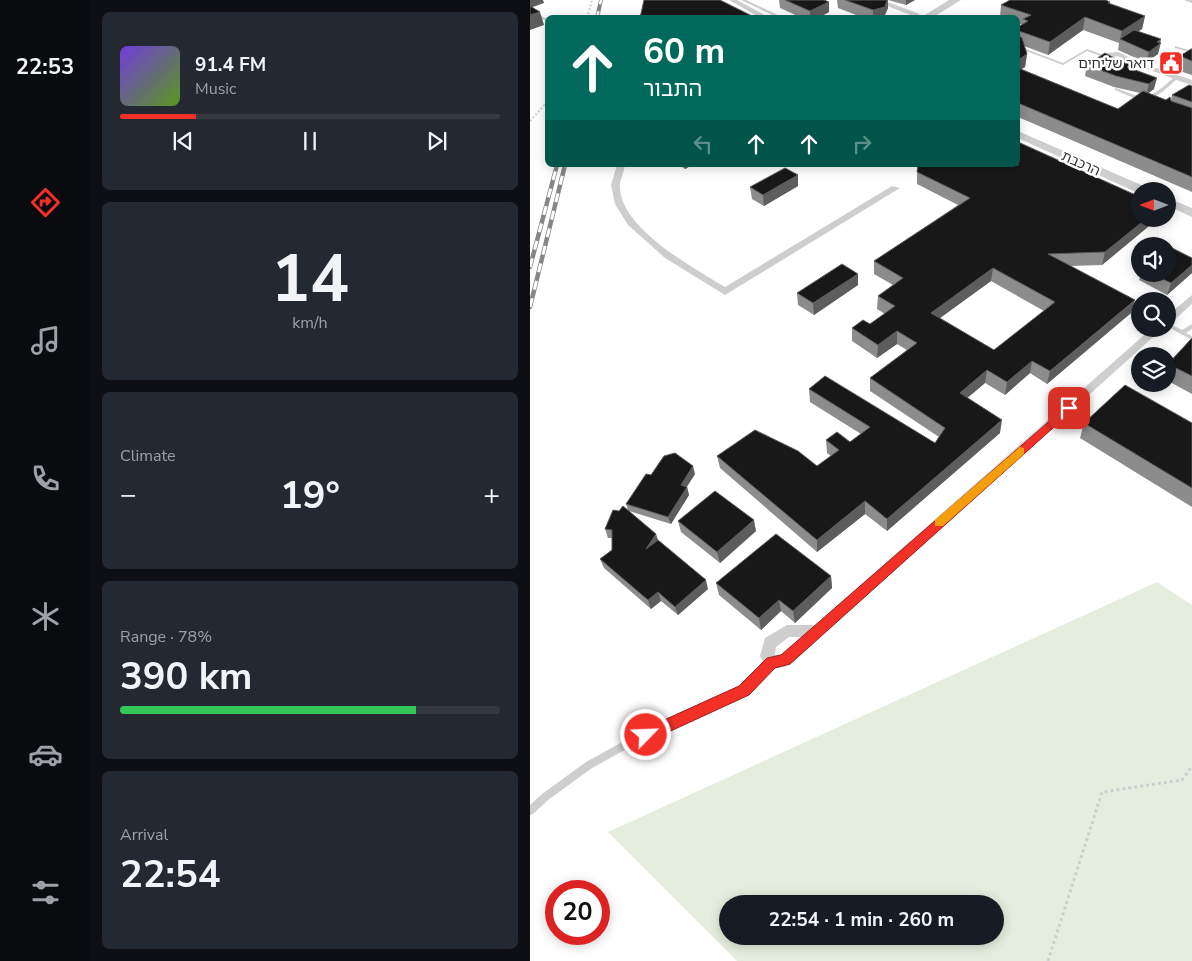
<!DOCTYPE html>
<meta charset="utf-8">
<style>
:root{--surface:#171b24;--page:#242831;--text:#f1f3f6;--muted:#9ea1a6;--line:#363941;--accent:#f23028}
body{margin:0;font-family:"Nunito Sans","Noto Sans Hebrew",sans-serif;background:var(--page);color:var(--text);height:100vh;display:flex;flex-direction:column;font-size:19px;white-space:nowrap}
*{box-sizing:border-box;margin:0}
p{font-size:16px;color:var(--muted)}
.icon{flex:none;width:28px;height:28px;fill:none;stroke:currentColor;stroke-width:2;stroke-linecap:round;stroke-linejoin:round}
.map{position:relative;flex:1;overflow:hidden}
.drawer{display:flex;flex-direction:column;gap:12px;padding:12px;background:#0d0f14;width:440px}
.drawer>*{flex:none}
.top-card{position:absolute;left:15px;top:15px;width:475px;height:152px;border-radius:8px;box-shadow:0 2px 12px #0003;background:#00695c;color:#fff;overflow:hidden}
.needle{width:32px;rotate:270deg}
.controls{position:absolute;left:601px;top:182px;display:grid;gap:10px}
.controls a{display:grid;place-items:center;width:45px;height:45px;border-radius:50%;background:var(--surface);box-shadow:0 2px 12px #0003;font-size:25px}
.speed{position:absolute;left:15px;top:880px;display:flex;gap:10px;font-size:25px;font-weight:700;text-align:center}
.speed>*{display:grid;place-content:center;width:65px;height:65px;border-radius:50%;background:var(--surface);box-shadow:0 2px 12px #0003;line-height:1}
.speed .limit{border:8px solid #d22;background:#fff;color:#111}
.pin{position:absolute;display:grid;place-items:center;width:42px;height:42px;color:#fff;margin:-21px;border-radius:10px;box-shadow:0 2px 8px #0006}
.me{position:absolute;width:55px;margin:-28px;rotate:66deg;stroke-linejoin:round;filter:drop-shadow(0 0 4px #0008)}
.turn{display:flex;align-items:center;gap:18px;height:105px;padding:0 15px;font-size:22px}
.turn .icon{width:65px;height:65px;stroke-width:2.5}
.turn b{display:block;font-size:35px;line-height:42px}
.lanes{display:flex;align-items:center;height:48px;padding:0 15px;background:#0003;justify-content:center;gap:25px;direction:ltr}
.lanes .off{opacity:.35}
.big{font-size:38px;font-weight:700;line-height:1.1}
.drawer .card{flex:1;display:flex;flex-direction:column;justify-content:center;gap:8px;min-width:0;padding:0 18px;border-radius:8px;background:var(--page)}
.drawer .dial{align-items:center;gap:0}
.dial b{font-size:65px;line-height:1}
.song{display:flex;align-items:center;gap:15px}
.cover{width:60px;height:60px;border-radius:8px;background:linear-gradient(135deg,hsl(260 70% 55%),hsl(90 70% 35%))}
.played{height:5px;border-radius:2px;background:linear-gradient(90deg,var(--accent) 20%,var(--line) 20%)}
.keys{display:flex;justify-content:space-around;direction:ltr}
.heat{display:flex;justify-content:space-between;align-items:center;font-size:28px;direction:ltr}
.charge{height:8px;border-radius:4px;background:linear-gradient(90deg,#34c759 78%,var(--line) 0)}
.trip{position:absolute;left:189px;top:895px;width:285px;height:50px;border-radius:25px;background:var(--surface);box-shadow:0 2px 12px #0003;font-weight:700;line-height:50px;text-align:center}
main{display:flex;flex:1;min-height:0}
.tabs{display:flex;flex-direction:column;width:90px;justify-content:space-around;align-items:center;background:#090b0e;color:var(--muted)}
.tabs .icon{width:35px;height:35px}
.tabs .selected{color:var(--accent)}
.tabs b{font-size:22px;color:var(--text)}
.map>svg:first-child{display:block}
.green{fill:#e5eede;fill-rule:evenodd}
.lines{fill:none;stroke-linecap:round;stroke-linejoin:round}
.path-far1{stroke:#cecece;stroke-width:2;stroke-dasharray:2 2;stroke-linecap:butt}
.path{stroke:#cecece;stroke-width:3;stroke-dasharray:3 3;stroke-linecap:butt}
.service{fill:#cecece;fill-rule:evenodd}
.minor{fill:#cecece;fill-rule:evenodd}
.tertiary{fill:#cecece;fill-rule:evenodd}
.rail-far1-casing{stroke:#868686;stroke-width:4}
.rail-casing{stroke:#868686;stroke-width:4.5}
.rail-far1{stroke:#fff;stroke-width:2.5;stroke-dasharray:7;stroke-linecap:butt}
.rail{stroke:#fff;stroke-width:3;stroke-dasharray:9;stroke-linecap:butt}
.wall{fill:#8c8c8c;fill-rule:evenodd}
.shaded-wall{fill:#5d5d5d}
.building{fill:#181818;stroke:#5d5d5d;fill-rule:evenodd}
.route{fill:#f23028;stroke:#9d1f1a}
.slow{fill:#f59e0b}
.labels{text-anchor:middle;stroke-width:5;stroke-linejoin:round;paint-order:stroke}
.far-poi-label{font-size:14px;fill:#313131;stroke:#fff;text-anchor:end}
.far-street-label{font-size:14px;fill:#313131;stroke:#fff}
</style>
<main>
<nav class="tabs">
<b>22:53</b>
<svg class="icon selected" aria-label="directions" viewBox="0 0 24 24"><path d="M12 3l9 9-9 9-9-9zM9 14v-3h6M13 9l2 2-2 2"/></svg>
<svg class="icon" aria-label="music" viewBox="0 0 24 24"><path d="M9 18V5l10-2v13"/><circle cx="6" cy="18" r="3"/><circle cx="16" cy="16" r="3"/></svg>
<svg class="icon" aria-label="phone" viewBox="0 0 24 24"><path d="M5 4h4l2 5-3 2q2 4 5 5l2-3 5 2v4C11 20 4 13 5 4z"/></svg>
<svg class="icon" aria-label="climate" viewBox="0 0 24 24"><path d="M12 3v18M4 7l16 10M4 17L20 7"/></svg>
<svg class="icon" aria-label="car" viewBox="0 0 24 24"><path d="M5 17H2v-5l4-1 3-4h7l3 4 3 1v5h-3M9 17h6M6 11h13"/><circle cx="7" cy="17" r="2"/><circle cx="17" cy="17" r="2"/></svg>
<svg class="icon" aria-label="filters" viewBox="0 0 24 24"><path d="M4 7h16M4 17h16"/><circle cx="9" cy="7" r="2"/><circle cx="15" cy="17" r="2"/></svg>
</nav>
<section class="drawer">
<div class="card">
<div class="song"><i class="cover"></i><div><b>91.4 FM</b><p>Music</p></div></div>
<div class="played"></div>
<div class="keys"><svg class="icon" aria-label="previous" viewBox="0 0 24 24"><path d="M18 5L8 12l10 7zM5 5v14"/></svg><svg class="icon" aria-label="pause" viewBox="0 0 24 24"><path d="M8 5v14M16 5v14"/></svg><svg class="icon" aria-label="next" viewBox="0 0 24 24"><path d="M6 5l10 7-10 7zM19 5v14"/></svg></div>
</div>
<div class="card dial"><b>14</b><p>km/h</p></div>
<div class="card"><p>Climate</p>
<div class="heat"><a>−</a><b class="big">19°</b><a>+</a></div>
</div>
<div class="card"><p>Range · 78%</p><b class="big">390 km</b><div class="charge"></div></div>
<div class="card"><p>Arrival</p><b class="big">22:54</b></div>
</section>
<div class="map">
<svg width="662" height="961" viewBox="0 0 662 961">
<rect width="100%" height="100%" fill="#fff"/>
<path class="green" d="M 627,582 L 662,605 L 662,961 L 207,961 L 78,832 ZM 198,904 L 465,904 L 465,936 L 198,936 Z"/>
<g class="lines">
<path class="path-far1" d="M 57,18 L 62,0
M 0,121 L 18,101"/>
<path class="path" d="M 518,961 L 572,792 L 652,780 L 662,766"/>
<path class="service" d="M 211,0 L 216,0 L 254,18 L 249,18 Z
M 0,11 L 18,19 L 18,22 L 0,13 Z
M 402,13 L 403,13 L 412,18 L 407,18 L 401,15 L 400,14 Z
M 488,46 L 533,63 L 557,49 L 579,57 L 576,58 L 557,51 L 533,65 L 488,48 Z
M 645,46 L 662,51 L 662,53 L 645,48 Z
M 645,77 L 648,78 C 640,85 629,97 618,99 C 608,101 593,94 584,89 L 586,88 C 595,91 604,96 614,97 C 623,97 637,83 645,77 Z
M 638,323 L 652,330 L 662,324 L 662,329 L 656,333 L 662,336 L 662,340 L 638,327 Z
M 241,659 L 244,660 L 245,662 L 244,664 L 217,693 L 102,746 L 62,768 L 18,800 L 3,814 L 0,815 L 0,805 L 12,794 L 56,762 L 96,740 L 211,689 L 238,660 Z"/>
<path class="minor" d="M 199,0 L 207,0 L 240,18 L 231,18 Z
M 342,0 L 352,0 L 390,14 L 383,16 Z
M 655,0 L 662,0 L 662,3 L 656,1 Z
M 588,52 L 612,63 L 662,80 L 662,85 C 646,81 626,70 610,68 C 594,66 583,75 570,59 L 577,53 ZM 587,56 L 602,64 L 587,64 L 579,59 Z
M 87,165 L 95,165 C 94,171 91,178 90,184 C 87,227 164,268 195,287 L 362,186 L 370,188 L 195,295 L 135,258 L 98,225 L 85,204 L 81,185 Z
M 662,295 L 662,304 L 642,322 L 638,323 L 638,315 Z
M 621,329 L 632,329 L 260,665 C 246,670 236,670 230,656 L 235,638 L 257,625 L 285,625 ZM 259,637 L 271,637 L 252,654 L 245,655 L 246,647 Z"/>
<path class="tertiary" d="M 419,0 L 431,0 L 402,18 L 390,18 Z
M 488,131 L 618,188 L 620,191 L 610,191 L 610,194 L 488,138 Z
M 638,198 L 662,208 L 662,217 L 638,206 Z"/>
<defs>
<path id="rail-far1" d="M 67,18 L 71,0"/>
<path id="rail" d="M 0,267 L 27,165
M 0,307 L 35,165"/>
</defs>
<use href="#rail-far1" class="rail-far1-casing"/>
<use href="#rail" class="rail-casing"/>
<use href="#rail-far1" class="rail-far1"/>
<use href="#rail" class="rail"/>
</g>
<path class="wall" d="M 249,0 L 294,0 L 299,12 L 288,18 L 272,18 L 250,8 Z
M 307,0 L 358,0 L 358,8 L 354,17 L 334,18 L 308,8 Z
M 358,0 L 385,0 L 376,5 Z
M 577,0 L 580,4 L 615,16 L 612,29 L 608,31 L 631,43 L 628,54 L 616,62 L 608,59 L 605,70 L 624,89 L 618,93 L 636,100 L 641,100 L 642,95 L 662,86 L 662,192 L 488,117 L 488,27 L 492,25 L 488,23 L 488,18 L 470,17 L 471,5 ZM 553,30 L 589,43 L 588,50 L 608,59 L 586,59 L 557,65 L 555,76 L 584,87 L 610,93 L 588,109 L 491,69 L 495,67 L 497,54 L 494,46 L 518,55 Z
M 662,49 L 662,75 L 646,70 L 650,56 Z
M 149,165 L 162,165 L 155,169 Z
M 387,165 L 619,226 L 572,265 L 541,266 L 601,313 L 517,384 L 500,373 L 475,395 L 455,383 L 437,398 L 470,433 L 357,531 L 335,514 L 287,552 L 190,468 L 187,456 L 287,466 L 301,456 L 297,453 L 296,440 L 320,442 L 331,434 L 280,402 L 279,389 L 405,443 L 409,437 L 340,391 L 340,378 L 377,350 L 367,344 L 347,358 L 322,341 L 322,328 L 340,324 L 355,314 L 347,309 L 348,296 L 363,285 L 344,274 L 344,261 L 428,205 L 387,184 ZM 461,281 L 514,311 L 464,350 L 410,318 Z
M 268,186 L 234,206 L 222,199 L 220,187 Z
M 662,258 L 662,273 L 637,295 L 609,280 L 611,274 L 638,274 Z
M 328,274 L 328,285 L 284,315 L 268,305 L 267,293 Z
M 662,338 L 662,394 L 638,381 L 638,364 Z
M 554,423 L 662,423 L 662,507 L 550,438 Z
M 165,474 L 157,487 L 159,495 L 141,524 L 99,511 L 128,540 L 178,589 L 148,615 L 131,601 L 121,609 L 74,568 L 70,559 L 82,550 L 82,538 L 78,538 L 75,529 L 89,511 L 98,510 L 96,504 L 121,475 Z
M 148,521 L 226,531 L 190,563 L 151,532 Z
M 301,576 L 302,588 L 265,623 L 251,611 L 231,630 L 189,595 L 186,583 Z"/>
<path class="shaded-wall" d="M 0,0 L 13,0 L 14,3 L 0,8 Z
M 357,0 L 358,0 L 358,8 L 354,17 L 343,18 L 343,10 Z
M 376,0 L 385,0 L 376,5 Z
M 299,2 L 299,12 L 288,18 L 280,18 L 280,11 Z
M 10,12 L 14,25 L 0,30 L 0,15 Z
M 615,16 L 612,29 L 594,41 L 590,39 L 589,43 L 592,31 Z
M 555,17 L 553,30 L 518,55 L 520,42 Z
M 631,39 L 628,54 L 616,62 L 619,52 L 627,42 Z
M 497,54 L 495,67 L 488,71 L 488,60 Z
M 608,59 L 606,70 L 594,78 L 597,67 Z
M 627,78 L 624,89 L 616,95 L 619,84 Z
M 155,165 L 162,165 L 155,169 Z
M 268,175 L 268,186 L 234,206 L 233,195 Z
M 616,219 L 621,219 L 619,226 L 572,265 L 575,252 Z
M 662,265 L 662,273 L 637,295 L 641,283 Z
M 463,268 L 461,281 L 399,326 L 401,313 Z
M 328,274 L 328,285 L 284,315 L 283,303 Z
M 605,300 L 601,313 L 517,384 L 520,371 Z
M 367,331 L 367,344 L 347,358 L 348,345 Z
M 502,361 L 500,373 L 475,395 L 477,382 Z
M 457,370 L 455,383 L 428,406 L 430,393 Z
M 472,420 L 470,433 L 357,531 L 357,519 Z
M 163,466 L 165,474 L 153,492 L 151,485 Z
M 157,487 L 159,495 L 141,524 L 138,517 Z
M 335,501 L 335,514 L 287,552 L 287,540 Z
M 224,520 L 226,531 L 190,563 L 187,552 Z
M 126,534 L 129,543 L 116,549 Z
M 301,576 L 302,588 L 265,623 L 263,611 Z
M 176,580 L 178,589 L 148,615 L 145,607 Z
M 128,592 L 131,601 L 121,609 L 118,600 Z
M 249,600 L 251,611 L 231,630 L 229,618 Z"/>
<path class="building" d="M 114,0 L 190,0 L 226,18 L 110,18 Z
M 255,0 L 294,0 L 299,2 L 280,11 Z
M 315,0 L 357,0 L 355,7 L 343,10 Z
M 480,0 L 575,0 L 580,2 L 578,3 L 615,16 L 592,31 L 555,17 L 520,42 L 489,31 L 488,35 L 492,38 L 497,54 L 488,60 L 488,27 L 498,21 L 493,19 L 501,15 L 471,5 Z
M 0,6 L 10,12 L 0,15 Z
M 604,30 L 631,39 L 627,42 L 631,43 L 619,52 L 590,39 Z
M 661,49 L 662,49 L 662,61 L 650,56 Z
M 575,53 L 586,59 L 608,59 L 597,67 L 627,78 L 619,84 L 586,76 L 557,65 Z
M 488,68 L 588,109 L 613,91 L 636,100 L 640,97 L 641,101 L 662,108 L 662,177 L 488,103 Z
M 659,85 L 662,86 L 662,102 L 642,95 Z
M 488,142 L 610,197 L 610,219 L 616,219 L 575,252 L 518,254 L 605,300 L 520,371 L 502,361 L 477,382 L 457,370 L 430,393 L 472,420 L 357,519 L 335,501 L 287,540 L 187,456 L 225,430 L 268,451 L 287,466 L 309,450 L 296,440 L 307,432 L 320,442 L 340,427 L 279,389 L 295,376 L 405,443 L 415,428 L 340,378 L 387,343 L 367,331 L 348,345 L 322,328 L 333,320 L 340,324 L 365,306 L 348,296 L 373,278 L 344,261 L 440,198 L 387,172 L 388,165 L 488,165 ZM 463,268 L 525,302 L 464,350 L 401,313 Z
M 255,168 L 268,175 L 233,195 L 220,187 Z
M 640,247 L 662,258 L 662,265 L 641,283 L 622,274 L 638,274 L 638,249 Z
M 312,264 L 328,274 L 283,303 L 267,293 Z
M 662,338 L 662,376 L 638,364 Z
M 595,385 L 662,423 L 662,488 L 554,423 Z
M 145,453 L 163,466 L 151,485 L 157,487 L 138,517 L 96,504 L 116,474 L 121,475 L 134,456 Z
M 185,491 L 224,520 L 187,552 L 148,521 Z
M 93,506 L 126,534 L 116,549 L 128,540 L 176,580 L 145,607 L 128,592 L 118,600 L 70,559 L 82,550 L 82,530 L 75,529 L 83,510 L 89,511 Z
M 246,534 L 301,576 L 263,611 L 249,600 L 229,618 L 186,583 Z"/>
<path class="route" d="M 539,404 L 544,408 L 543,410 L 260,664 L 245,668 L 219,695 L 121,740 L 116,742 L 112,740 L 109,735 L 112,730 L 209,686 L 237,658 L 251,655 Z"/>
<path class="slow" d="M 490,447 L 494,448 L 494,454 L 413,526 L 405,526 L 405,520 Z"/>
<defs>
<symbol id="civic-square" viewBox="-11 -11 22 22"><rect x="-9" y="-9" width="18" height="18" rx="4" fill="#f23028" stroke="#fff"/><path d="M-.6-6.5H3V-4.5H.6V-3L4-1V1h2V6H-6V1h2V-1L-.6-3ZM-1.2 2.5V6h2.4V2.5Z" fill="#fff"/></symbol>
</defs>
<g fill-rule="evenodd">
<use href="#civic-square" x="627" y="49" width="28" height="28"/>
</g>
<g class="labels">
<g class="far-poi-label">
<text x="624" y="68">דואר שליחים</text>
</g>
<g class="far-street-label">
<text transform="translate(551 163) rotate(24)" y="5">הרכבת</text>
</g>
</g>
</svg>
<div class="controls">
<a><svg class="needle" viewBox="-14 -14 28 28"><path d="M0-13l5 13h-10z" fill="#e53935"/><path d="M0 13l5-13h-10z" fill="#9ea1a6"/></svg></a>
<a><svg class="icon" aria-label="sound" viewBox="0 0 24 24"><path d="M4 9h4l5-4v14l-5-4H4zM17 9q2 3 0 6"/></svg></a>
<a><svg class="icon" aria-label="search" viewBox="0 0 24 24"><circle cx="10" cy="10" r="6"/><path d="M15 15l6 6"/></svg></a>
<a><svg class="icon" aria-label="layers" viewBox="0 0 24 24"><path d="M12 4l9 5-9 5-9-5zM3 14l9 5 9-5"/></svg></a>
</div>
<div class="speed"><div class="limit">20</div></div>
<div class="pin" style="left:539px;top:408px;background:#d93025"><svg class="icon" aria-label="arrive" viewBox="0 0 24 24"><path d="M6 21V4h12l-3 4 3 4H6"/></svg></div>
<svg class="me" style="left:116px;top:735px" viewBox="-20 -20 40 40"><circle r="17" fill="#f23028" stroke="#fff" stroke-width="3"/><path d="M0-11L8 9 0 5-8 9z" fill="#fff"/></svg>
<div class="trip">22:54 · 1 min · 260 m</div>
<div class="top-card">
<div class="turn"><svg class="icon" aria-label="ahead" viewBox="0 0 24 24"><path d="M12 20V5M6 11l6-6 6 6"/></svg><div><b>60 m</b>התבור</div></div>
<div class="lanes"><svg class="icon off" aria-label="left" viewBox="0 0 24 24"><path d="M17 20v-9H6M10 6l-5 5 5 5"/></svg><svg class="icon" aria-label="ahead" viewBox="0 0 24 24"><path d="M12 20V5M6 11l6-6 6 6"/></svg><svg class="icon" aria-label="ahead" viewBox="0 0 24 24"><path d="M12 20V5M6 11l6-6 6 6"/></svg><svg class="icon off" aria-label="right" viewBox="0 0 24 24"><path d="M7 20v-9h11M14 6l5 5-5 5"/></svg></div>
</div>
</div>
</main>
